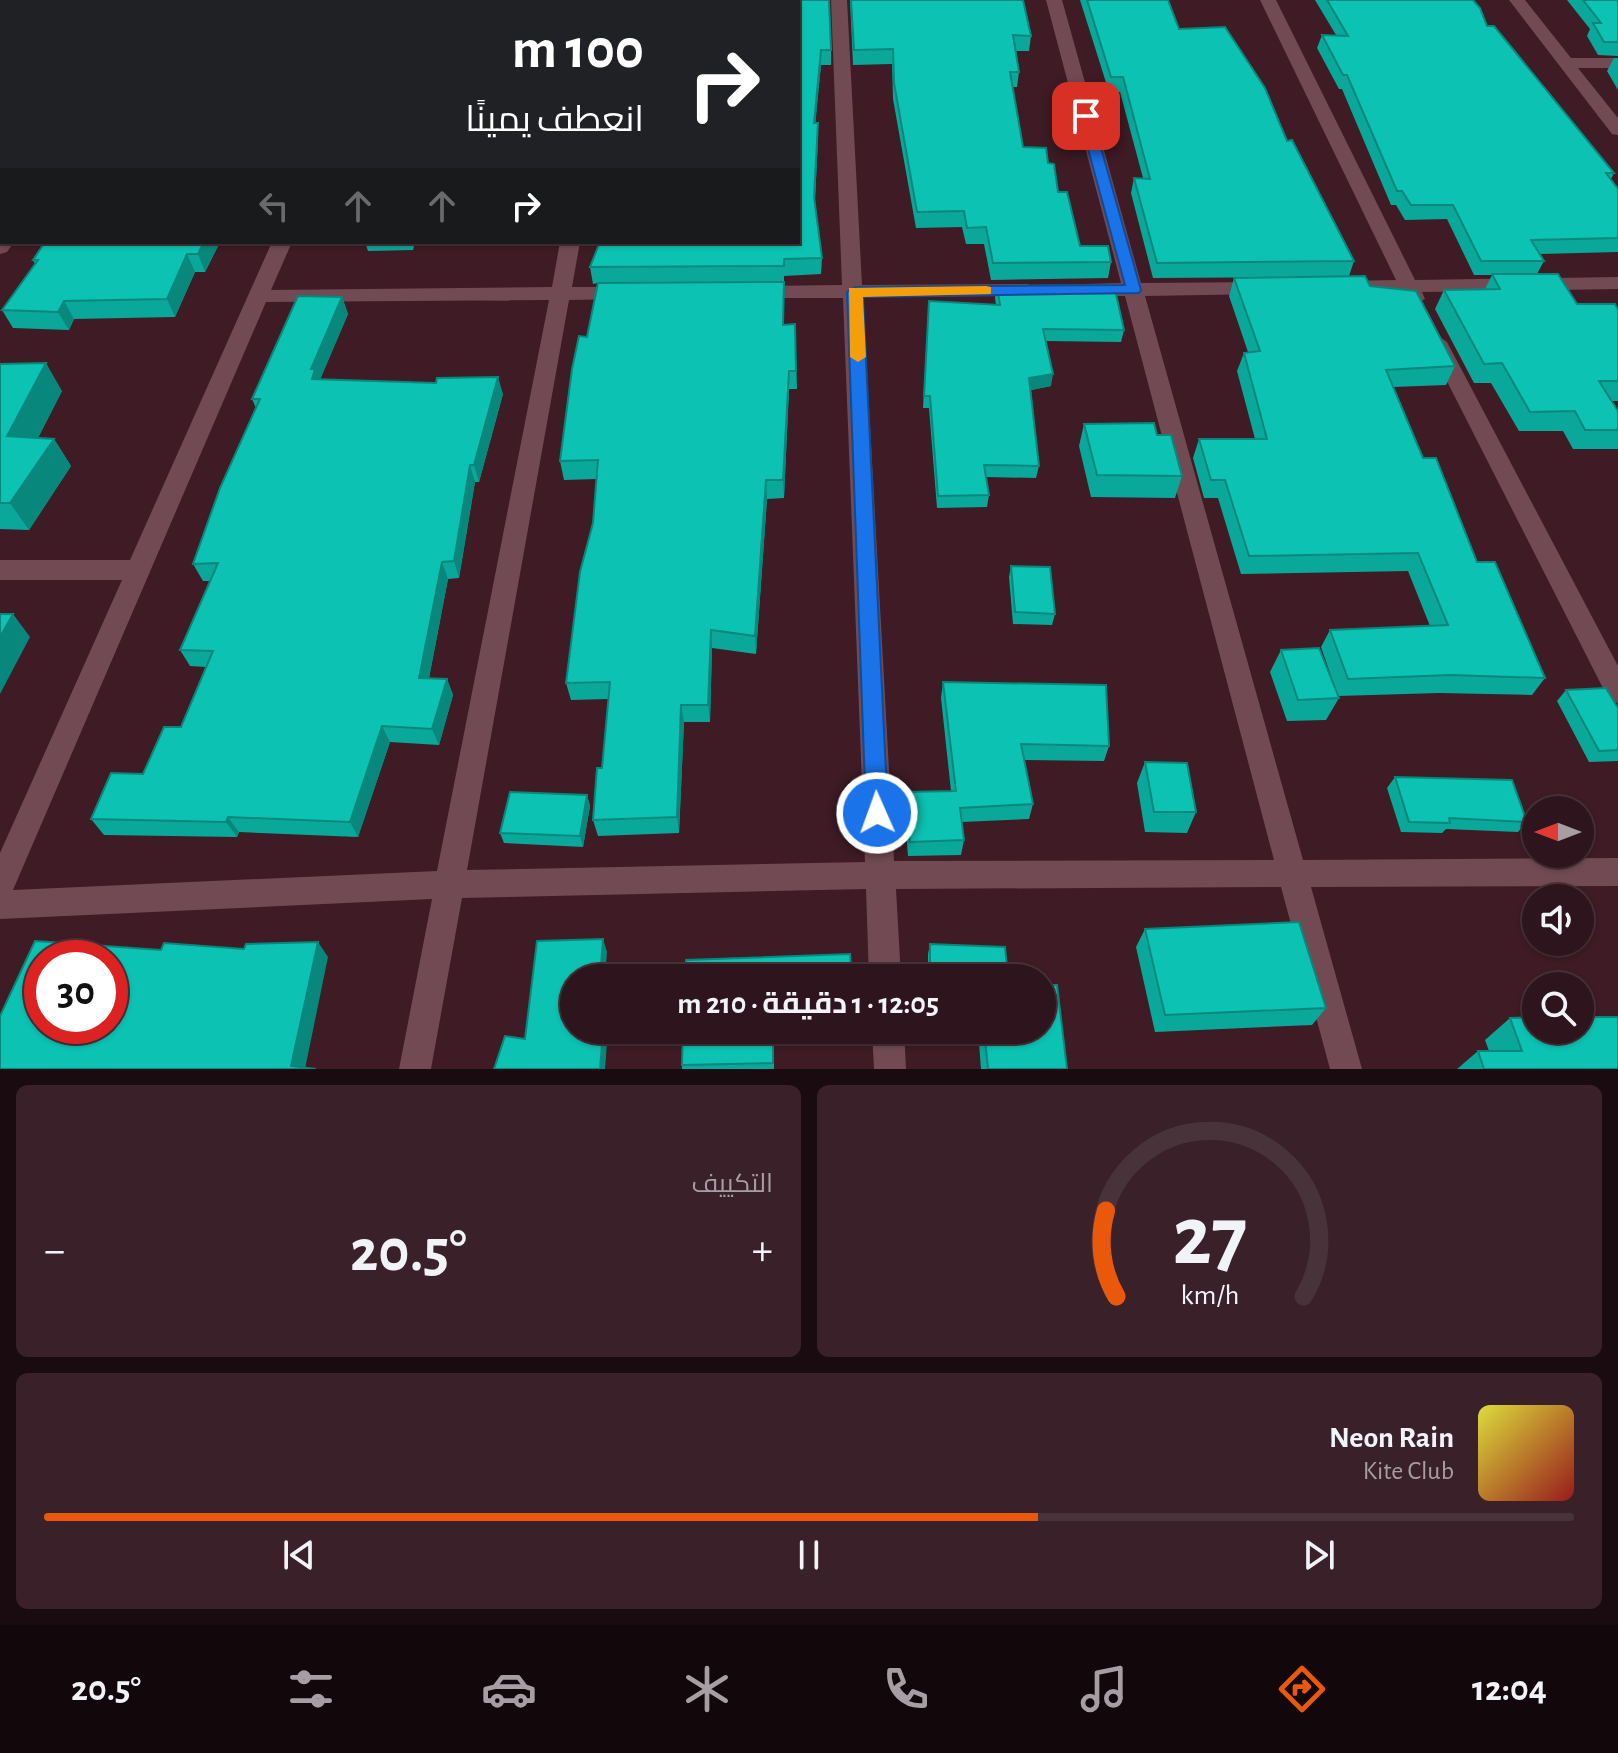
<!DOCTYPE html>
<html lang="ar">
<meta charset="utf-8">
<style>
:root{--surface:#2e141c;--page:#3a2129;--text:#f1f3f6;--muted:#a79ea3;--line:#49333b;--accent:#ea580c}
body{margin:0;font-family:"Alegreya Sans",Cairo,sans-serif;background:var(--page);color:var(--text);direction:rtl;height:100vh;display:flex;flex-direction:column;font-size:30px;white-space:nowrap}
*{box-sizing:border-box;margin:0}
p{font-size:26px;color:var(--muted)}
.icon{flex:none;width:44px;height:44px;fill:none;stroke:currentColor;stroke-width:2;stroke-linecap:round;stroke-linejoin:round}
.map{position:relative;height:1069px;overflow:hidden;direction:ltr}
.details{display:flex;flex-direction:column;gap:16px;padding:16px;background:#190b0f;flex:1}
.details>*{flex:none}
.top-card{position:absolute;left:0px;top:0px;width:800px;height:244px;box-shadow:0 2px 6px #0004,0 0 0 2px var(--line);direction:rtl;background:#202124;color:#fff;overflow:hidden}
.needle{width:52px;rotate:270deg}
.controls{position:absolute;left:1522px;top:796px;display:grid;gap:16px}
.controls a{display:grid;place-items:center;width:72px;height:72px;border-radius:50%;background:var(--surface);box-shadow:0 2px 6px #0004,0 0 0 2px var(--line);font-size:40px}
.speed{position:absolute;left:24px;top:940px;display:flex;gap:16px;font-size:40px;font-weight:700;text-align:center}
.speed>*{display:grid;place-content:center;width:104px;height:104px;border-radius:50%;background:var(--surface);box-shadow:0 2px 6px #0004,0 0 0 2px var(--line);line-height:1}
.speed .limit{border:12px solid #d22;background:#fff;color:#111}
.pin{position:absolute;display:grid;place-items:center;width:68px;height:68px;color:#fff;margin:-34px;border-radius:16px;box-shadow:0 4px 12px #0006}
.me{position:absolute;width:88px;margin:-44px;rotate:358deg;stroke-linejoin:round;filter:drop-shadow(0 0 6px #0008)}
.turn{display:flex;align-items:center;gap:28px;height:168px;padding:0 24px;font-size:36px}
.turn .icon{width:104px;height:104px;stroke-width:2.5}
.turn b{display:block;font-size:56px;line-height:68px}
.lanes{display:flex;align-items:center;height:76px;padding:0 24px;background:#0003;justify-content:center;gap:40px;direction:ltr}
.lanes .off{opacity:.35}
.big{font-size:60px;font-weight:700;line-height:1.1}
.details .card{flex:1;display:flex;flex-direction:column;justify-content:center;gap:12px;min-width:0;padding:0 28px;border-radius:12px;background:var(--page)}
.details .dial{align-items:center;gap:0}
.dial svg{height:208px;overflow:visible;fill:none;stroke:var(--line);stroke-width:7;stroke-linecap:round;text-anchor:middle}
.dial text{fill:var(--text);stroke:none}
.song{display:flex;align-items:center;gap:24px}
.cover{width:96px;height:96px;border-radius:12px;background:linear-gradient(135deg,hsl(60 70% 55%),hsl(0 70% 35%))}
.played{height:8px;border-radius:4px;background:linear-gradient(90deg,var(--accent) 65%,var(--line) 65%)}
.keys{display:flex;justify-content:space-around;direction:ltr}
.heat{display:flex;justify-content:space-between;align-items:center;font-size:44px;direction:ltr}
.details .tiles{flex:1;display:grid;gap:16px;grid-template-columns:1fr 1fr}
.card:last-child{grid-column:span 2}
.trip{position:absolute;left:560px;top:964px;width:496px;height:80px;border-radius:40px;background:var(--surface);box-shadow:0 2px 6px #0004,0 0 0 2px var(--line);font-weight:700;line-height:80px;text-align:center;direction:rtl}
.tabs{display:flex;height:128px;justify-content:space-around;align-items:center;background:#12080b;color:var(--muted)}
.tabs .icon{width:56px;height:56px}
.tabs .active{color:var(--accent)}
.tabs b{font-size:36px;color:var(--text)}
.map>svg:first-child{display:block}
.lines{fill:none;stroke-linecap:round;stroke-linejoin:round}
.street{fill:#724a54;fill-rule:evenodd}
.wall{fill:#0aa89a}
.shaded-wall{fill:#08887d}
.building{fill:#0cc3b3;stroke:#08887d;stroke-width:2;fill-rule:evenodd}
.route{fill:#1a73e8;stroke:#114b97;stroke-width:2}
.slow{fill:#f59e0b}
</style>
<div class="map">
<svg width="1618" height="1069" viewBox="0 0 1618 1069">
<rect width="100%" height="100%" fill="#3e1b25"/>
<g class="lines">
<path class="street" d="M 161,0 L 177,0 L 160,2 Z
M 387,0 L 403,0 L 386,2 Z
M 612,0 L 628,0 L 628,2 L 612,2 Z
M 831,0 L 847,0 L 862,285 L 1028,284 L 1038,290 L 1028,296 L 863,297 L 894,861 L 1274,860 L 1125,296 L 1084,296 L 1074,290 L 1084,284 L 1121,283 L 1046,0 L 1062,0 L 1141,283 L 1264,282 L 1274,288 L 1264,294 L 1145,296 L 1303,860 L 1618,858 L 1618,886 L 1311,887 L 1362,1069 L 1330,1069 L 1281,887 L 896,889 L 901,978 L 869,978 L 866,889 L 462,898 L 431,1069 L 399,1069 L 432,899 L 0,919 L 0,853 L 122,580 L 0,580 L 0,560 L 130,560 L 272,242 L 292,242 L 271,290 L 552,287 L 560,242 L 580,242 L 572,287 L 628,287 L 638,293 L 628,299 L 569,300 L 467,870 L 865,862 L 843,298 L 752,298 L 742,292 L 752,286 L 842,285 ZM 549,300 L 437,871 L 13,890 L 266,302 Z
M 1260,0 L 1276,0 L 1415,280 L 1618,277 L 1618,289 L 1422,292 L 1425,299 L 1415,305 L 1408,304 L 1402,292 L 1337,291 L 1334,287 L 1337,283 L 1344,281 L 1396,280 Z
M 1509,0 L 1525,0 L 1571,58 L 1618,58 L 1618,68 L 1578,68 L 1618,118 L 1618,135 L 1612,134 Z
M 0,134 L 2,134 L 2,144 L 0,144 Z
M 0,237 L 2,242 L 14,242 L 7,252 L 0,254 Z
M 1437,335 L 1447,342 L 1618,666 L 1618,703 L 1609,700 L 1427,342 Z
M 872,1030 L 904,1030 L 906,1069 L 874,1069 Z"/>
</g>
<path class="wall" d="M 0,0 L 131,0 L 131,2 L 2,2 L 2,114 L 0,114 Z
M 850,0 L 1023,0 L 1031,36 L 1029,51 L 1016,51 L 1019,72 L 1017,87 L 1013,87 L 1023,147 L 1048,163 L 1080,246 L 1111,262 L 1108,278 L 991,280 L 984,244 L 966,244 L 962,227 L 916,228 L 893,99 L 892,64 L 853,65 Z
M 1080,0 L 1168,0 L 1179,29 L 1287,141 L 1354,261 L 1349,276 L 1370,286 L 1455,366 L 1446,385 L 1393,387 L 1423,458 L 1477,562 L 1545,678 L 1532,695 L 1439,693 L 1338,696 L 1321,647 L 1330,630 L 1430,626 L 1408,571 L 1241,574 L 1218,498 L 1204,498 L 1193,458 L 1199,439 L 1255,439 L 1237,371 L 1244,353 L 1248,352 L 1229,296 L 1234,278 L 1324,277 L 1153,278 L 1131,193 L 1134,178 L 1143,178 L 1120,92 L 1109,92 Z
M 1315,0 L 1473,0 L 1487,26 L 1614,173 L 1611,179 L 1618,189 L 1618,252 L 1540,254 L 1544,261 L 1537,274 L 1577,304 L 1618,310 L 1618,401 L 1611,401 L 1618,411 L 1618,449 L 1573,449 L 1563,431 L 1519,431 L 1491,383 L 1474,383 L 1435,309 L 1444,290 L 1485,289 L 1492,275 L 1474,275 L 1447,219 L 1405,220 L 1396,205 L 1391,205 L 1342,89 L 1339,89 L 1317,48 L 1322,35 L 1336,35 Z
M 1567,0 L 1618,0 L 1618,56 L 1598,55 L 1587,36 L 1590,29 Z
M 798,2 L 831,50 L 831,65 L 821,65 L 815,123 L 818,139 L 815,201 L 822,258 L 821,274 L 784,276 L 784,282 L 633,283 L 784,300 L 783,325 L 795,324 L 797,389 L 789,389 L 784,498 L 767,499 L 756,654 L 712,648 L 710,722 L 684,722 L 679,833 L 598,836 L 593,820 L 602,768 L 609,699 L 571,700 L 566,683 L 593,523 L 597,479 L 564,480 L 560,461 L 598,283 L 593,284 L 590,267 Z
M 1614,58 L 1618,58 L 1618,90 L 1607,71 Z
M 45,242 L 220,242 L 205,272 L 195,272 L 175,317 L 74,319 L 69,330 L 13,328 L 2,310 L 35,264 L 33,260 Z
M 365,242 L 415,242 L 413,250 L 368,251 Z
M 423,242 L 463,242 L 463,243 Z
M 997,286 L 1124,330 L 1121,342 L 1046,341 L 1051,386 L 1031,390 L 1039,466 L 1036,478 L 986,477 L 989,495 L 987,507 L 937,508 L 929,408 L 923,408 L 928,313 L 996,305 L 995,298 Z
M 342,297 L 348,314 L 320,379 L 503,394 L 479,482 L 475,482 L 459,578 L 448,579 L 429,678 L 447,679 L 453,695 L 439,745 L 390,742 L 358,837 L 239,832 L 237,837 L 104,835 L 91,819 L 143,774 L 181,727 L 206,667 L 190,666 L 180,650 L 210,581 L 203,581 L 193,564 L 256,408 L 252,399 Z
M 0,364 L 62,391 L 38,438 L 54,439 L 71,466 L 29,530 L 0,529 Z
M 1084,424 L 1182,476 L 1175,498 L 1091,497 L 1079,446 Z
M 1011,566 L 1055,614 L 1052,625 L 1013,624 L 1009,577 Z
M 1281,650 L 1339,698 L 1326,720 L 1287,721 L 1270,672 Z
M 943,682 L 1109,746 L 1104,761 L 1024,760 L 1033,804 L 1029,819 L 962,822 L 964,840 L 961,855 L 908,856 L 904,807 L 905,792 L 951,791 L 941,698 Z
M 1566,690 L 1618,708 L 1618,761 L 1589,762 L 1557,701 Z
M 1145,762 L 1196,812 L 1187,833 L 1145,832 L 1137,783 Z
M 1395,777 L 1527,822 L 1518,832 L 1446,829 L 1442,833 L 1401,832 L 1387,788 Z
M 587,795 L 590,806 L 583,847 L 504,843 L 500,833 Z
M 1145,929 L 1326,1008 L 1312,1025 L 1155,1032 L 1136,947 Z
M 930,944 L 1008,978 L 928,978 L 928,954 Z
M 1510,1018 L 1618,1069 L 1457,1069 L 1478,1051 L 1489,1051 L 1485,1040 Z
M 774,1030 L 774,1069 L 682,1069 L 682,1065 Z
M 978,1030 L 1042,1030 L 1067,1069 L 981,1069 Z"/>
<path class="shaded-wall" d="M 821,50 L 821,65 L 814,139 L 814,123 Z
M 204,242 L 220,242 L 205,272 L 198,254 Z
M 187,254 L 195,272 L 175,317 L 167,299 Z
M 342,297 L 348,314 L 320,380 L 312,379 L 311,369 Z
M 64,301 L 74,319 L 69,330 L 58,312 Z
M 46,363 L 62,391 L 25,463 L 7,436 Z
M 789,371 L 789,389 L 784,498 L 783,480 Z
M 1053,374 L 1051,386 L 1027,391 L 1029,378 Z
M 498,377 L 503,394 L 479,482 L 474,465 Z
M 54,439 L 71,466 L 29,530 L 10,503 Z
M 470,465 L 475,482 L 459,578 L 454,561 Z
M 766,480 L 767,499 L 756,654 L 755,636 Z
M 442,562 L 448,579 L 426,694 L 419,678 Z
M 13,614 L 30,637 L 0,694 L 0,637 Z
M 711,630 L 712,648 L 710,722 L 708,705 Z
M 447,679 L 453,695 L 439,745 L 432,729 Z
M 681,705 L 684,722 L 679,833 L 677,817 Z
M 382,726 L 390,742 L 358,837 L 350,822 Z
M 587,795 L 590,806 L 583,847 L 580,836 Z
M 228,817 L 239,832 L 237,837 L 226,822 Z
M 603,939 L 607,952 L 605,978 L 600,978 Z
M 318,942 L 328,957 L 305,1069 L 291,1066 Z
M 603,1030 L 608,1030 L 605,1069 L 600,1069 Z"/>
<path class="building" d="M 0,0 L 125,0 L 124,2 L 2,2 L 2,98 L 0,98 Z
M 421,0 L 593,0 L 593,2 L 420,2 Z
M 668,0 L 829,0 L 831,50 L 821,50 L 814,123 L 818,123 L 814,197 L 822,258 L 784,259 L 784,266 L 590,267 L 600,242 L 798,242 L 798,2 L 667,2 Z
M 851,0 L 1023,0 L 1031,36 L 1013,35 L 1019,72 L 1010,72 L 1023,147 L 1046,148 L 1048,163 L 1054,164 L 1058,192 L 1067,192 L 1080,246 L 1108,246 L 1111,262 L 993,263 L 986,227 L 967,228 L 964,211 L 917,212 L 894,83 L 893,49 L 854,50 Z
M 1087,0 L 1168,0 L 1179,29 L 1225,27 L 1265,88 L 1287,141 L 1292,140 L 1354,261 L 1157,263 L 1134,178 L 1150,179 L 1123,77 L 1111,77 Z
M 1327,0 L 1473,0 L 1480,8 L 1487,26 L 1494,26 L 1614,173 L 1606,173 L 1618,189 L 1618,238 L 1531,240 L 1544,261 L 1481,261 L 1453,205 L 1411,205 L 1402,191 L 1397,191 L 1347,75 L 1343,75 L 1322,35 L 1348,36 Z
M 1583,0 L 1618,0 L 1618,42 L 1604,42 L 1593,23 L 1601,23 Z
M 45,242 L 204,242 L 198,254 L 187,254 L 167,299 L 64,301 L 58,312 L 2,310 L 38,260 L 33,260 Z
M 1492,274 L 1558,274 L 1577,304 L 1615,304 L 1618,310 L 1618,381 L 1599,381 L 1618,411 L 1618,430 L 1585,430 L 1575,411 L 1530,412 L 1502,363 L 1484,364 L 1444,290 L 1500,289 Z
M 1365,276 L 1370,286 L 1416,291 L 1455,366 L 1386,370 L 1423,458 L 1436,458 L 1477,562 L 1495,562 L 1545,678 L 1450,675 L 1348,679 L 1330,630 L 1448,625 L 1418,553 L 1249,556 L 1225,480 L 1211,480 L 1199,439 L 1267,439 L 1244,353 L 1260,351 L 1234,278 Z
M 784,282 L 783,325 L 795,324 L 796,371 L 789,371 L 783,480 L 766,480 L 755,636 L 711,630 L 708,705 L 681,705 L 677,817 L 593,820 L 597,768 L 602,768 L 610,682 L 566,683 L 580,572 L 593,523 L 598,460 L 560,461 L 572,369 L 579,336 L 587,337 L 598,283 Z
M 1114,285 L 1124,330 L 1043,329 L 1053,374 L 1029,378 L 1039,466 L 984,465 L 989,495 L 938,496 L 930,396 L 924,396 L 929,301 L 1000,305 L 997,286 Z
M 298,296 L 342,297 L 311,369 L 315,369 L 312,379 L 436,383 L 437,378 L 498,377 L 474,465 L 470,465 L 454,561 L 442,562 L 419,678 L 447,679 L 432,729 L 382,726 L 350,822 L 228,817 L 226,822 L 91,819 L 111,773 L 143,774 L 164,727 L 181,727 L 213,651 L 180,650 L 218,563 L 193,564 L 220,488 L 260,399 L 252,399 Z
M 46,363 L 7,436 L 54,439 L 10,503 L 0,503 L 0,364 Z
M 1154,423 L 1157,435 L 1171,435 L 1182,476 L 1097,475 L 1084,424 Z
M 1011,566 L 1050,567 L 1055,614 L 1015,612 Z
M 0,614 L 13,614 L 0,637 Z
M 1319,648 L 1339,698 L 1298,700 L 1281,650 Z
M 943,682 L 1106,685 L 1109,746 L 1021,744 L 1033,804 L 960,808 L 964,840 L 910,842 L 905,792 L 956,791 Z
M 1606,688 L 1618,708 L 1618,750 L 1599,751 L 1566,690 Z
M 1145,762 L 1187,763 L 1196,812 L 1154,812 Z
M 1395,777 L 1512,780 L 1527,822 L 1449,818 L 1450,823 L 1409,822 Z
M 510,792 L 587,795 L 580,836 L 500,833 Z
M 1299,922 L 1326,1008 L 1165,1015 L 1145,929 Z
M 603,939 L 600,978 L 574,978 L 574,1030 L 603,1030 L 600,1069 L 494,1069 L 505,1036 L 525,1039 L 537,941 Z
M 35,941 L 161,950 L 164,943 L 244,949 L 246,944 L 318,942 L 291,1066 L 316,1069 L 0,1069 L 0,1016 ZM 42,958 L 110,958 L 110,1026 L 42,1026 Z
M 930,944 L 1005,947 L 1008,978 L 930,978 Z
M 850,954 L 852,978 L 685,978 L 686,960 Z
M 1042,985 L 1057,985 L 1067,1069 L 988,1069 L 984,1030 L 1042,1030 Z
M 1536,1017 L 1536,1030 L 1580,1030 L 1580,1017 L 1618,1017 L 1618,1069 L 1484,1069 L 1478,1051 L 1522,1051 L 1510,1018 Z
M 683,1030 L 773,1030 L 773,1063 L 682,1065 Z"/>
<path class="route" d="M 1086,112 L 1092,116 L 1141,290 L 1139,293 L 863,297 L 888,813 L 884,820 L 877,823 L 869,820 L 866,813 L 847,292 L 855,287 L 1125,285 L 1079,116 Z"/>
<path class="slow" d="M 986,286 L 991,287 L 991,294 L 863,297 L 866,357 L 858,362 L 850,357 L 849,288 Z"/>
</svg>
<div class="controls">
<a><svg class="needle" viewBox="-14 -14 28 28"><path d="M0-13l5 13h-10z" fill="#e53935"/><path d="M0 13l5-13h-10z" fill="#a79ea3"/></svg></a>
<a><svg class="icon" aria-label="sound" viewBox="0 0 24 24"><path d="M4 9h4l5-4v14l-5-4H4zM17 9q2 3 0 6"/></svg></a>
<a><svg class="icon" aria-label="search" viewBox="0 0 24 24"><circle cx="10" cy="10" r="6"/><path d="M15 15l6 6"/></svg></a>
</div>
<div class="speed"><div class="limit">30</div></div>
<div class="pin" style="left:1086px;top:116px;background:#d93025"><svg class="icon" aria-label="arrive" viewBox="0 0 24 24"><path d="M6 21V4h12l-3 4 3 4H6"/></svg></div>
<svg class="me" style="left:877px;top:813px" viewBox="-20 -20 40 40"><circle r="17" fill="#1a73e8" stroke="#fff" stroke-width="3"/><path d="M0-11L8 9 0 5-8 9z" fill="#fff"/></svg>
<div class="trip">12:05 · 1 دقيقة · 210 m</div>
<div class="top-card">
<div class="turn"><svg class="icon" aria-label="right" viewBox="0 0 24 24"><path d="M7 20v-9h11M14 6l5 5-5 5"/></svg><div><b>100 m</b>انعطف يمينًا</div></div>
<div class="lanes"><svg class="icon off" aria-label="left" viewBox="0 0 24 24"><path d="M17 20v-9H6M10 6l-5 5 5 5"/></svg><svg class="icon off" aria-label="ahead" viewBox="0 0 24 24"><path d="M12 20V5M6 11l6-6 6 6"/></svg><svg class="icon off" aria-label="ahead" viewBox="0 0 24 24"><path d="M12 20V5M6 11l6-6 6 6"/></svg><svg class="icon" aria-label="right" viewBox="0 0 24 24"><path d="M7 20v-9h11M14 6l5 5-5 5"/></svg></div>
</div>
</div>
<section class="details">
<div class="tiles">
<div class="card dial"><svg viewBox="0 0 100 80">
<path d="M14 69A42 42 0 1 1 86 69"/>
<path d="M14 69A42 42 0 0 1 10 36" stroke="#ea580c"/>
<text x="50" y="56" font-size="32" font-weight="700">27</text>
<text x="50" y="72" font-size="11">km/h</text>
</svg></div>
<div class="card"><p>التكييف</p>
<div class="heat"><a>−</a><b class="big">20.5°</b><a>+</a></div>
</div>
<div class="card">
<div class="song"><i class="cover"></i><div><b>Neon Rain</b><p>Kite Club</p></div></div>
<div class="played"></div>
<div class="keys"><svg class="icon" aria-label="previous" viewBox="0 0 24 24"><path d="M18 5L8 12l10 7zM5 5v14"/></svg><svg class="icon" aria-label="pause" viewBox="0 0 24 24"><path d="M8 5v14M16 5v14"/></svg><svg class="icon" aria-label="next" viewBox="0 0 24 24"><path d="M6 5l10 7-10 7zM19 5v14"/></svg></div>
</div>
</div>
</section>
<nav class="tabs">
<b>12:04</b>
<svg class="icon active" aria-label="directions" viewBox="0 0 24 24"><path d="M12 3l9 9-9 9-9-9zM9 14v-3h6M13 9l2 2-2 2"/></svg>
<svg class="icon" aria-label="music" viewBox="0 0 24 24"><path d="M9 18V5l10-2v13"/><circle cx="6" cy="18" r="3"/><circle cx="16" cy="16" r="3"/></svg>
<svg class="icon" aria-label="phone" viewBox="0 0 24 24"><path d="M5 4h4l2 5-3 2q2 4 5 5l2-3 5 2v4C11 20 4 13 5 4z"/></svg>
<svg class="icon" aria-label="climate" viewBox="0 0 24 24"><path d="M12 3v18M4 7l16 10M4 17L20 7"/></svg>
<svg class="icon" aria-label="car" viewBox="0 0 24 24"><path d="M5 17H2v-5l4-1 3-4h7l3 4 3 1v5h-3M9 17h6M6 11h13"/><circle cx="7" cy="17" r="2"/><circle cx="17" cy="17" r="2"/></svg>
<svg class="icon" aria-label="filters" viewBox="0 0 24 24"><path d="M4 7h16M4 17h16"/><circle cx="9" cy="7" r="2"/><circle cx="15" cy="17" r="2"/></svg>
<b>20.5°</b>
</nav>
